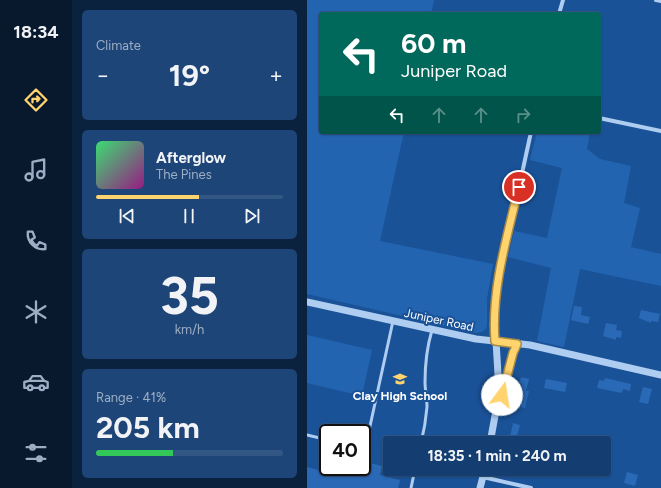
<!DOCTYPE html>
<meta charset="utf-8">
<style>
:root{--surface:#143e72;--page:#1d4577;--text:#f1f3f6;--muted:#9daec4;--line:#335784;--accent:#ffd36d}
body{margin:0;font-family:Figtree,sans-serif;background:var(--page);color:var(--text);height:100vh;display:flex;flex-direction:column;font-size:15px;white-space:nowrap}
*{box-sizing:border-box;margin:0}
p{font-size:13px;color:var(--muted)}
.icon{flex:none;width:22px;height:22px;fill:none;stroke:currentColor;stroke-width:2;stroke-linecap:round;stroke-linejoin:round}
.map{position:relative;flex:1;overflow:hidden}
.drawer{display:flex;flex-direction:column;gap:10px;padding:10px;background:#0b223f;width:235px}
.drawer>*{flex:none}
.top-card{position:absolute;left:12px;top:12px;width:282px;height:122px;border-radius:4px;box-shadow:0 1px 3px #0004,0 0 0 1px var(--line);background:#00695c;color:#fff;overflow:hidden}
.speed{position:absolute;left:12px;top:424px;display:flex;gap:8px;font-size:20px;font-weight:700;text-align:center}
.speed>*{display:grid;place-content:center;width:52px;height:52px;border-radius:50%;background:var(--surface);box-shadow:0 1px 3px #0004,0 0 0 1px var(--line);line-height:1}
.speed .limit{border:2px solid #111;border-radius:6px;background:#fff;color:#111}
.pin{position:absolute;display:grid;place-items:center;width:34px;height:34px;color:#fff;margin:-17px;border:2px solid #fff;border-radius:50%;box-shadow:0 1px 4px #0007}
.me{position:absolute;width:44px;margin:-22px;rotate:14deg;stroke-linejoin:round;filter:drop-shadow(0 0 3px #0008)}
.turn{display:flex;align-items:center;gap:14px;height:84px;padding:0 16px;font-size:18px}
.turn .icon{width:52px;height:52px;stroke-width:2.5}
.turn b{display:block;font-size:28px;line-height:34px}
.lanes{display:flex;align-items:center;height:38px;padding:0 16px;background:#0003;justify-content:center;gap:20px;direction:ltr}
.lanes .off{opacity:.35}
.big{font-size:30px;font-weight:700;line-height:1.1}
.drawer .tile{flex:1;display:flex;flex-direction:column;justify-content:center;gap:6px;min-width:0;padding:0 14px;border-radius:6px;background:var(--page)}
.drawer .dial{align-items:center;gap:0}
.dial b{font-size:52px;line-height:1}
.song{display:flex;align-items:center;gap:12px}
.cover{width:48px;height:48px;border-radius:6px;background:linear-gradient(135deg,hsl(140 70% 55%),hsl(310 70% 35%))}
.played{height:4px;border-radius:2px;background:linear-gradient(90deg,var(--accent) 55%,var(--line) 55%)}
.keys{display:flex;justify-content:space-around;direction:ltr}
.heat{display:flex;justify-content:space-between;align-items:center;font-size:22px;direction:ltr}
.charge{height:6px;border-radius:3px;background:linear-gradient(90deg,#34c759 41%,var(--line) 0)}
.trip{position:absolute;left:76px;top:436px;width:228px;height:40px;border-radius:4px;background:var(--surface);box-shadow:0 1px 3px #0004,0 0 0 1px var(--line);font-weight:700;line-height:40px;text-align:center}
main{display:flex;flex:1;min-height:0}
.dock{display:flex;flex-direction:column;width:72px;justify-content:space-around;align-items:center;background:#08192e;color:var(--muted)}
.dock .icon{width:28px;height:28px}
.dock .on{color:var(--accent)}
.dock b{font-size:18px;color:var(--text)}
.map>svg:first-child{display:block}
.green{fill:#2364b1}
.building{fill:#2969b6}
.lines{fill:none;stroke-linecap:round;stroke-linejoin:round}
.service{stroke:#aecdf0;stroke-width:3}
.minor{stroke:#aecdf0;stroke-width:4}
.tertiary{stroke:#aecdf0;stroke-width:7}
.route-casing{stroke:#a68947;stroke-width:10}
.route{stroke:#ffd36d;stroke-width:7}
.labels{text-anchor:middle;stroke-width:4;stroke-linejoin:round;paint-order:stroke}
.street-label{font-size:12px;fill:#fff;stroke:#1a5298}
.poi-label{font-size:12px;font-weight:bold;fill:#fff;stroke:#1a5298}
</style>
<main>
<nav class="dock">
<b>18:34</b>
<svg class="icon on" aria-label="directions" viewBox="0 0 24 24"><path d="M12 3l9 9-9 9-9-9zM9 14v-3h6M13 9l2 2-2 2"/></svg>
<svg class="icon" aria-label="music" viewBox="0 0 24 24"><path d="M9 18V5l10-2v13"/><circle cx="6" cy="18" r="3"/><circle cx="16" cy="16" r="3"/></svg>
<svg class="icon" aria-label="phone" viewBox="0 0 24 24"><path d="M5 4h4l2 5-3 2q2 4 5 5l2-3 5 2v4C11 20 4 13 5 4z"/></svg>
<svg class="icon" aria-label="climate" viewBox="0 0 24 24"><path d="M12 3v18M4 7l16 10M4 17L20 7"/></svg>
<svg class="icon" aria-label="car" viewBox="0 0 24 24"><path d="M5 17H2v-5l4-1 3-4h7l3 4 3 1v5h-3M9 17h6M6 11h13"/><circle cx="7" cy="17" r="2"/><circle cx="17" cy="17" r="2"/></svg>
<svg class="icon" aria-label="filters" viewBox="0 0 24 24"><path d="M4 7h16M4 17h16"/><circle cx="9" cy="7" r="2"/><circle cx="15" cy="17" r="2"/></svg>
</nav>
<section class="drawer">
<div class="tile"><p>Climate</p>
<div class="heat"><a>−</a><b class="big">19°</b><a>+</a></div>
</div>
<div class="tile">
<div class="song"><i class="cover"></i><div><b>Afterglow</b><p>The Pines</p></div></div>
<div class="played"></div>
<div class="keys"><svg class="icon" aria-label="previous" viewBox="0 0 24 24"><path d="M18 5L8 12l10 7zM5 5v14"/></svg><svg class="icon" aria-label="pause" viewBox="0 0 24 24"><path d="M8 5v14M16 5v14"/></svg><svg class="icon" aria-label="next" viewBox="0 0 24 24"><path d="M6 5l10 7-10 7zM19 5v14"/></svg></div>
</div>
<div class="tile dial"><b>35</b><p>km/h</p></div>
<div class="tile"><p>Range · 41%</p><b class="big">205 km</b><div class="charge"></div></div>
</section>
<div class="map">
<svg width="354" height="488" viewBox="0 0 354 488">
<rect width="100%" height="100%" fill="#1a5298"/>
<path class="green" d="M 0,0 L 127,0 L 124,14 L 14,14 L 14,132 L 97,132 L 73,241 L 186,264 L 180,299 L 180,325 L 179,329 L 175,332 L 169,333 L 0,294 Z
M 230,132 L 283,132 L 280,149 L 293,159 L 324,166 L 317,203 L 333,208 L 324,247 L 354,254 L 354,286 L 273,269 L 257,347 L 230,341 L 244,268 L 201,257 L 207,231 L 240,238 L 255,168 L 223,160 Z
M 0,335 L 65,350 L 55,396 L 0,383 Z"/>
<path class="building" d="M 267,306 L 275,307 L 274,315 L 283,317 L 281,324 L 264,320 Z
M 334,310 L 353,314 L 351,322 L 344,321 L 344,323 L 332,318 Z
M 299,323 L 310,325 L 309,330 L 315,331 L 314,338 L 309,337 L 309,340 L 296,336 Z
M 214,377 L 222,379 L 219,391 L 222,391 L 218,408 L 210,406 L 215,384 L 212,383 Z
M 298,378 L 324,384 L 323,391 L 316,389 L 315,393 L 290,388 L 292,380 L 297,381 Z
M 239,379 L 260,383 L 258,392 L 237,388 Z
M 336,387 L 345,389 L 341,404 L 332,402 Z
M 206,423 L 213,425 L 208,443 L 202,442 Z
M 19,455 L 21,455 L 21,467 L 55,467 L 55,461 L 75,466 L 73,475 L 93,480 L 91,488 L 0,488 L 0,467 L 15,471 Z
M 320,472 L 331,475 L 328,486 L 317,483 Z"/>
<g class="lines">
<path class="service" d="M 0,435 L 21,440
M 114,443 C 117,431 119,419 120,407 C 120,398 118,390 118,382 C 118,364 120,347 125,330
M 55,448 L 58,449 L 86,321
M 104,488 L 108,469"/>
<path class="minor" d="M 349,0 L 354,1
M 252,14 L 256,0
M 292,118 L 354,131
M 189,341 L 187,310 L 189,293 L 224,132
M 176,477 L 224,488"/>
<path class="tertiary" d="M 0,302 L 169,339 L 223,345 L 354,375
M 193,402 L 206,353 L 211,343
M 183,443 L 190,405 L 191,374 L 189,341
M 173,488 L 178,469"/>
</g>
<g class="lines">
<defs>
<path id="route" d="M 195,395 L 206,353 L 210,344 L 188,341 C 184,290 200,237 212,187"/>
</defs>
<use href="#route" class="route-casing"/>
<use href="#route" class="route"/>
</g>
<defs>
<symbol id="school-bare" viewBox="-9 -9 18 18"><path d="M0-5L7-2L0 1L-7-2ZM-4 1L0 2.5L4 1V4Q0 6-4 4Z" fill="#ffd36d" stroke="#1a5298" stroke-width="2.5" paint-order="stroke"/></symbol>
</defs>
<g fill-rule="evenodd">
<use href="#school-bare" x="83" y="369" width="20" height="20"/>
</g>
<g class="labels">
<g class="street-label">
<text transform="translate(132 320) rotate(12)" y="4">Juniper Road</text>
</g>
<g class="poi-label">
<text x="93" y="400">Clay High School</text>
</g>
</g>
</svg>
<div class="speed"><div class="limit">40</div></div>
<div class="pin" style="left:212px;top:187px;background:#d93025"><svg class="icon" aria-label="arrive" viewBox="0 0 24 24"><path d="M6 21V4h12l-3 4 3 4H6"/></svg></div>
<svg class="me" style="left:195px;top:395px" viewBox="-20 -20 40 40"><circle r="19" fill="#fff"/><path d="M0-13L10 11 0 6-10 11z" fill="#ffd36d"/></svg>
<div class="trip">18:35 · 1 min · 240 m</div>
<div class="top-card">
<div class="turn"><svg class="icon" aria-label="left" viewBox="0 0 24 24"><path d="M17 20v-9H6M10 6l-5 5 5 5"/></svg><div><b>60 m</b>Juniper Road</div></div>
<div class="lanes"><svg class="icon" aria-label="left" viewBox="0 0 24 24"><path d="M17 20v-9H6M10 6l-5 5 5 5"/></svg><svg class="icon off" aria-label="ahead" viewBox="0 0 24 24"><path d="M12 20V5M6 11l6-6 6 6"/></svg><svg class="icon off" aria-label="ahead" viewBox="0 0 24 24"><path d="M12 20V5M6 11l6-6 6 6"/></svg><svg class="icon off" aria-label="right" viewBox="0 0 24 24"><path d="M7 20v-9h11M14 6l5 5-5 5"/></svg></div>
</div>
</div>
</main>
